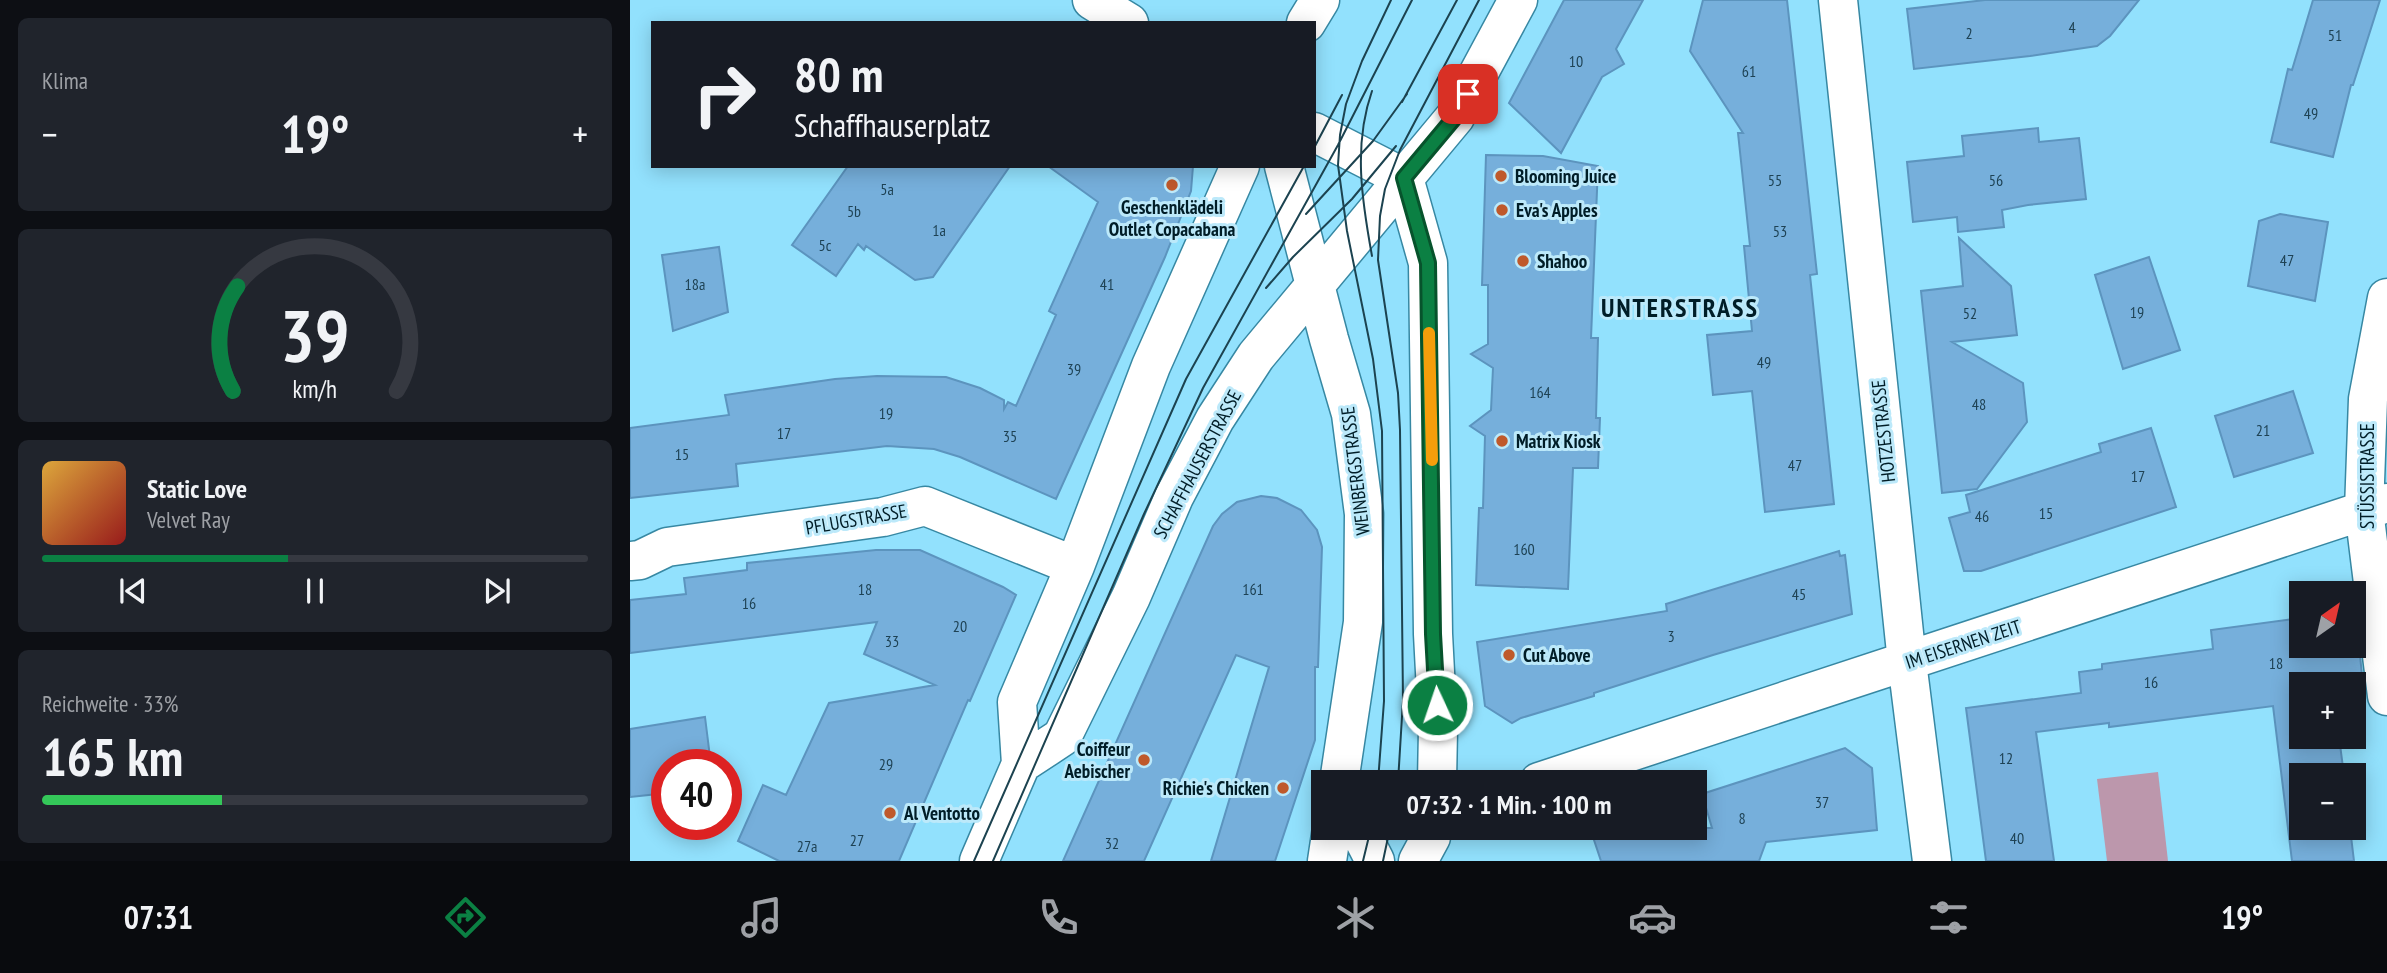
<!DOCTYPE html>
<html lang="de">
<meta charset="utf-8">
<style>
:root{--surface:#171b24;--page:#20242c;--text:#f1f3f6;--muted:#9ea1a6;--line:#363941;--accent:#0b8043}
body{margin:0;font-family:"PT Sans Narrow",sans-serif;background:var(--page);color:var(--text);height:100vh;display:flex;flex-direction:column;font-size:26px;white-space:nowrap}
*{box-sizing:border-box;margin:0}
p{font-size:23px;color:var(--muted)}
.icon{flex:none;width:38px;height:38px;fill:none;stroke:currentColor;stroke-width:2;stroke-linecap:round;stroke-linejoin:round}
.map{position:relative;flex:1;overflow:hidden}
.panel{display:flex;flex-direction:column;gap:18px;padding:18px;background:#0d0f14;width:630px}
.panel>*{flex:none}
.hud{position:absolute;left:21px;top:21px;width:665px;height:147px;border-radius:0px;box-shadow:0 4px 18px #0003;background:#171b24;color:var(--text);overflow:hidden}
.needle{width:46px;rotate:34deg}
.buttons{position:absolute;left:1659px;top:581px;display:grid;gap:14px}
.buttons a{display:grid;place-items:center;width:77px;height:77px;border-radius:0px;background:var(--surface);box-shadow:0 4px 18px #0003;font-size:35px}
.speed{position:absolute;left:21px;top:749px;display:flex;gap:14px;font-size:35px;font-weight:700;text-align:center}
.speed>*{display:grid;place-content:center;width:91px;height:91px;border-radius:50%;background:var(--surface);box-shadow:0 4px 18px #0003;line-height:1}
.speed .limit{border:10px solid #d22;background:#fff;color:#111}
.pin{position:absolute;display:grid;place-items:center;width:60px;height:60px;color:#fff;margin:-30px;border-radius:14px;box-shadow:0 4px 10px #0006}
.me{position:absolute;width:77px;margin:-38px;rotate:357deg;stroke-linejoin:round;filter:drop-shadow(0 0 5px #0008)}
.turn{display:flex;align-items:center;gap:24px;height:147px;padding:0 28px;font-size:32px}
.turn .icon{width:91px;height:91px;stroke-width:2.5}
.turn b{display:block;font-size:49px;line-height:60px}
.big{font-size:52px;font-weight:700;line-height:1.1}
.panel .tile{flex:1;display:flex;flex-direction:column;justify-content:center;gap:10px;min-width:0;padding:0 24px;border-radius:10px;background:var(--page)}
.panel .dial{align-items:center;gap:0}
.dial svg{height:182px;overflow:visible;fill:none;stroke:var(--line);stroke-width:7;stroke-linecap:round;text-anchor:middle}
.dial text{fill:var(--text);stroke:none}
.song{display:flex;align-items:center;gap:21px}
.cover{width:84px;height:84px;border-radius:10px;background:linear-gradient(135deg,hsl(40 70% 55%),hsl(0 70% 35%))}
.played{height:7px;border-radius:4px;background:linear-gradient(90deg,var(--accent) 45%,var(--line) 45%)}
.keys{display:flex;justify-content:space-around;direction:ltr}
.heat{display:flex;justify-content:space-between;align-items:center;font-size:38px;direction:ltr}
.charge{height:10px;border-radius:5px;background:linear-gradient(90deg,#34c759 33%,var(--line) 0)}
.trip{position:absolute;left:681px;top:770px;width:396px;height:70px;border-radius:0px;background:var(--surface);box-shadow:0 4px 18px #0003;font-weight:700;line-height:70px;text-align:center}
.menu{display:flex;height:112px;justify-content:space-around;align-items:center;background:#090b0e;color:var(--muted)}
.menu .icon{width:49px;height:49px}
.menu .current{color:var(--accent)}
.menu b{font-size:32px;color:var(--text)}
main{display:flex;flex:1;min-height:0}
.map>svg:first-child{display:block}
.green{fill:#bc97ac}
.building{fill:#76afdb;stroke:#5c94be;stroke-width:2}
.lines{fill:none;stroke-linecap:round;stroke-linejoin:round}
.minor-casing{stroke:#3788a3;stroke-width:41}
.minor{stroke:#fff;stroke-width:38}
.tram{stroke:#1c4350;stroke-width:2}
.route-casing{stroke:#07532c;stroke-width:18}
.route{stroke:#0b8043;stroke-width:12}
.slow{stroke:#f59e0b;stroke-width:12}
.poi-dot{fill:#bf592b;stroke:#bce9fa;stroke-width:2.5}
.labels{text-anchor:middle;stroke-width:6;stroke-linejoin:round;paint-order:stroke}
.number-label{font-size:16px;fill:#1e4254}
.poi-label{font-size:19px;font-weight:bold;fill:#001d27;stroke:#bce9fa;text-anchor:start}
.street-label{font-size:19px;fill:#001d27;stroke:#bce9fa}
.district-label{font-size:26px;font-weight:bold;letter-spacing:2px;fill:#001d27;stroke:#bce9fa}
</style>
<main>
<section class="panel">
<div class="tile"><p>Klima</p>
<div class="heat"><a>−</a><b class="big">19°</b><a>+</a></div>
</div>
<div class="tile dial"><svg viewBox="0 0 100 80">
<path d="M14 69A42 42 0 1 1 86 69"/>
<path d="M14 69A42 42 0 0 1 16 23" stroke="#0b8043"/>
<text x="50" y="56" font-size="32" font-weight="700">39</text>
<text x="50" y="72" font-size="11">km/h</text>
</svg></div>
<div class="tile">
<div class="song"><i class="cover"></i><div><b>Static Love</b><p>Velvet Ray</p></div></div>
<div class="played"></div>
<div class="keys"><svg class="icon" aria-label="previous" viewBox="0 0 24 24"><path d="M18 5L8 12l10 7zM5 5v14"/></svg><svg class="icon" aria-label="pause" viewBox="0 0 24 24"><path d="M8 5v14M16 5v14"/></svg><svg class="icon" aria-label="next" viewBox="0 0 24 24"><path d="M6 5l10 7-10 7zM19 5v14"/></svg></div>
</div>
<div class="tile"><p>Reichweite · 33%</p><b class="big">165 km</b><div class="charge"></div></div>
</section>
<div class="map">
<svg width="1757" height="861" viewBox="0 0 1757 861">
<rect width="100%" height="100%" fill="#92e1fd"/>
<path class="green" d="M 1528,772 L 1538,861 L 1477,861 L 1467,779 Z"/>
<path class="building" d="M 934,0 L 1013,0 L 986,49 L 994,64 L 972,77 L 931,153 L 879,103 Z
M 1073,0 L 1157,0 L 1187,274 L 1180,275 L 1204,504 L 1135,512 L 1122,391 L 1083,395 L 1077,335 L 1122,331 L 1114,246 L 1120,246 L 1108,133 L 1113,133 L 1060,51 Z
M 1355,0 L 1509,0 L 1480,36 L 1467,46 L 1400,56 L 1284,69 L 1277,9 Z
M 1683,0 L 1750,0 L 1723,85 L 1721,85 L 1703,157 L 1641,142 L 1658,69 L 1662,70 Z
M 1408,128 L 1409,142 L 1449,138 L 1456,199 L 1398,205 L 1372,210 L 1374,227 L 1328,232 L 1327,217 L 1283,222 L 1277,162 L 1334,156 L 1332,136 Z
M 856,155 L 913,156 L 968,166 L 961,338 L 968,338 L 966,418 L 970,418 L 968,468 L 943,468 L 938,589 L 846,585 L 849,508 L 853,508 L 855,436 L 840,426 L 861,410 L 863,368 L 841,354 L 858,344 L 858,285 L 852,285 Z
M 218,166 L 380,166 L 303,277 L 285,280 L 236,246 L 234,250 L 228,244 L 206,276 L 162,245 Z
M 418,166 L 563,166 L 561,191 L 535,257 L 426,499 L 330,457 L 304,449 L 257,446 L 106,464 L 108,486 L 0,498 L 0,428 L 99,415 L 95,395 L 205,379 L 247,376 L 316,377 L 350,388 L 374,400 L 374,409 L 378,402 L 386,406 L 426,315 L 419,311 L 468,202 Z
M 1650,214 L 1698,222 L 1685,301 L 1618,286 L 1629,221 Z
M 1329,238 L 1381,286 L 1387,335 L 1322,342 L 1393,383 L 1397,422 L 1347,489 L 1312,493 L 1291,291 L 1333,286 Z
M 89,247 L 98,312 L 43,331 L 32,255 Z
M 1519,257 L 1550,350 L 1493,369 L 1465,275 Z
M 1663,391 L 1683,453 L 1604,477 L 1585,416 Z
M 1521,428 L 1546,507 L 1351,571 L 1334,571 L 1319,518 L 1340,512 L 1336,495 L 1471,452 L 1469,444 Z
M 631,496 L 647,498 L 671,510 L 687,530 L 692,547 L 688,667 L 685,667 L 685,740 L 645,861 L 581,861 L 639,667 L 606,655 L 514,861 L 433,861 L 583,526 L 592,514 L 607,502 Z
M 246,550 L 290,550 L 373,587 L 386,595 L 340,701 L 338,700 L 269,861 L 149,861 L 108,841 L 133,785 L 156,795 L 199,703 L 305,685 L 234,654 L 247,622 L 0,653 L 0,600 L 56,594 L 54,578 L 117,570 L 117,563 Z
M 1209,551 L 1210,556 L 1215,555 L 1222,614 L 1083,655 L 964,693 L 964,696 L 891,718 L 882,723 L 855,706 L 847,642 L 1037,611 L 1036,604 Z
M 1671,618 L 1671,646 L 1729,646 L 1732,675 L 1701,677 L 1702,684 L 1671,684 L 1671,737 L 1709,737 L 1714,775 L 1671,775 L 1671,828 L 1720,828 L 1724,861 L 1662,861 L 1643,706 L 1479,727 L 1479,723 L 1406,732 L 1424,861 L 1356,861 L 1336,708 L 1451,693 L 1449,672 L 1472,669 L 1472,664 L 1583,649 L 1581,630 Z
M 75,717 L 81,765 L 37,765 L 37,793 L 0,797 L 0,729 Z
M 1215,748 L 1242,768 L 1247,830 L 1136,842 L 1129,861 L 971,861 L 960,828 L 1082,828 L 1072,794 Z"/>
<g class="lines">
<defs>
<path id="minor" d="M 462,0 L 499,23
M 1208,0 L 1277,662 L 1302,861
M 676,23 L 690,0
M 684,132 L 774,178
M 654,166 L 699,339 L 721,414 L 734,514 L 733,622 L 709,782
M 774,178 L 798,263 L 803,634 L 808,729 L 807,782
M 1757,298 L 1738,399 L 1734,510 L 1757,696
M 0,561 L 10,560 L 37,547 L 253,517 L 295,506 L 445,566
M 391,764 L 432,737 L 501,597 L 544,497 L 585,419 L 626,356 L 825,117 L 888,0
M 909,782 L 1757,503
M 728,828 L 745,861
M 349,861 L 391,764 L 387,702 L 445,566 L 521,366 L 610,166
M 697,861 L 702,828
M 788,861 L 801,837 L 802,828"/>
</defs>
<use href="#minor" class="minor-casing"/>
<use href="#minor" class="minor"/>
<path class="tram" d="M 742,91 C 723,145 732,201 742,256
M 772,102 L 827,0
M 684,148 L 712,95
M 676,214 L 743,141 L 777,94
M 636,288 L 663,257 L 722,199 L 766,146
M 748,782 L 754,701 L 752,431 L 743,359 L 717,231 L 708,165 L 710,135 L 716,104 L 732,61 L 761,0
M 768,782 L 773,700 L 770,430 L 768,393 L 748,260 L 750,216 L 755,189 L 770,150 L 849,0
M 344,861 L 556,379 L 674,166
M 363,861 L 514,514 L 573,388 L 708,145 L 782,0
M 733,861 L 741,828
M 753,861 L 760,828"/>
</g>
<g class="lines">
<defs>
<path id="route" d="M 807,705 L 803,634 L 798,263 L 774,178 L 825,117 L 838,94"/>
</defs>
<use href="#route" class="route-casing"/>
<use href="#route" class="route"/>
<path class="slow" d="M 799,333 L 802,460"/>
</g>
<g class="poi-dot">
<circle cx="871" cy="176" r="7"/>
<circle cx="542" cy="185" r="7"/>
<circle cx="872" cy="210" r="7"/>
<circle cx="893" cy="261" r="7"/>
<circle cx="872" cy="441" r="7"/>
<circle cx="879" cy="655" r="7"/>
<circle cx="514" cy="760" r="7"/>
<circle cx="653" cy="788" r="7"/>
<circle cx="260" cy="813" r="7"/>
</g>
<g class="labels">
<g class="number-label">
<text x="1442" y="33">4</text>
<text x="1339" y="39">2</text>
<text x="1705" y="41">51</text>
<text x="946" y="67">10</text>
<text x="1119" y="77">61</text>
<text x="1681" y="119">49</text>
<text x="1145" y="186">55</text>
<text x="1366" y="186">56</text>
<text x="257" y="195">5a</text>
<text x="224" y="217">5b</text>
<text x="309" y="236">1a</text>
<text x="1150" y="237">53</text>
<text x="195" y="251">5c</text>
<text x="1657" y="266">47</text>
<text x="65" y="290">18a</text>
<text x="477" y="290">41</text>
<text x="1507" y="318">19</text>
<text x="1340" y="319">52</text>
<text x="1134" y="368">49</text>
<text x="444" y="375">39</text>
<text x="910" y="398">164</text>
<text x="1349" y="410">48</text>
<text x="256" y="419">19</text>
<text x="1633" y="436">21</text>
<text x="154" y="439">17</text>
<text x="380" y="442">35</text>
<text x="52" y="460">15</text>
<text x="1165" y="471">47</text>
<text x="1508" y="482">17</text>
<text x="1416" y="519">15</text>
<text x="1352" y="522">46</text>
<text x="894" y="555">160</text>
<text x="235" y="595">18</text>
<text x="623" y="595">161</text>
<text x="1169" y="600">45</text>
<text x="119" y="609">16</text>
<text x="330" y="632">20</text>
<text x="1041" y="642">3</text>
<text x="262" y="647">33</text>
<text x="1646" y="669">18</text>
<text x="1521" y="688">16</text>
<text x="1376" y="764">12</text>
<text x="256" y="770">29</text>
<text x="1192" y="808">37</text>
<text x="1112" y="824">8</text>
<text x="1387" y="844">40</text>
<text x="227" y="846">27</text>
<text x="482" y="849">32</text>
<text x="177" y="852">27a</text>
</g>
<g class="poi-label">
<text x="885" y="183">Blooming Juice</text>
<text x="542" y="214" text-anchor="middle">Geschenklädeli<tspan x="542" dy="22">Outlet Copacabana</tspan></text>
<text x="886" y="217">Eva's Apples</text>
<text x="907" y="268">Shahoo</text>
<text x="886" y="448">Matrix Kiosk</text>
<text x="893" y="662">Cut Above</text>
<text x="500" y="756" text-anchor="end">Coiffeur<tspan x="500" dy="22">Aebischer</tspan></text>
<text x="639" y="795" text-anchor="end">Richie's Chicken</text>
<text x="274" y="820">Al Ventotto</text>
</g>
<g class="street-label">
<text transform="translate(1253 431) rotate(-96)" y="7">HOTZESTRASSE</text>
<text transform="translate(567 464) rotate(-62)" y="7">SCHAFFHAUSERSTRASSE</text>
<text transform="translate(725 471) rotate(-97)" y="7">WEINBERGSTRASSE</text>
<text transform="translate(1737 476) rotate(-90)" y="7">STÜSSISTRASSE</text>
<text transform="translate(226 519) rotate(-10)" y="7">PFLUGSTRASSE</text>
<text transform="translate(1333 644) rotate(-18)" y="7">IM EISERNEN ZEIT</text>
</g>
<g class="district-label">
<text x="1050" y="317">UNTERSTRASS</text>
</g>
</g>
</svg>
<div class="buttons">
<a><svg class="needle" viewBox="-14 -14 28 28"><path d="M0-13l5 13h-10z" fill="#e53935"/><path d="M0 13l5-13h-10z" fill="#9ea1a6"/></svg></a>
<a>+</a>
<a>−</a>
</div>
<div class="speed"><div class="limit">40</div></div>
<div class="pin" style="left:838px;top:94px;background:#d93025"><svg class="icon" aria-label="arrive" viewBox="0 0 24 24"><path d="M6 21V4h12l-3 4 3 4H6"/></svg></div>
<svg class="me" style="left:807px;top:705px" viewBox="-20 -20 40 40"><circle r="17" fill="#0b8043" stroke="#fff" stroke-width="3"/><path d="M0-11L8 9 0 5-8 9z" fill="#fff"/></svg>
<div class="trip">07:32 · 1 Min. · 100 m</div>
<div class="hud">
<div class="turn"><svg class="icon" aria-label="right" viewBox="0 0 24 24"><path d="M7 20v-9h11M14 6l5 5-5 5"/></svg><div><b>80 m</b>Schaffhauserplatz</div></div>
</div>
</div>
</main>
<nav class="menu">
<b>07:31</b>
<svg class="icon current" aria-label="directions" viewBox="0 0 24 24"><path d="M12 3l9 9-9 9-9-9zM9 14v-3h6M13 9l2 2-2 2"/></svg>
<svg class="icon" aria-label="music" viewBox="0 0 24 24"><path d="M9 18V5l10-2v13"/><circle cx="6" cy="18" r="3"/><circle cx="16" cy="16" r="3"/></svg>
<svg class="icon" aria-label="phone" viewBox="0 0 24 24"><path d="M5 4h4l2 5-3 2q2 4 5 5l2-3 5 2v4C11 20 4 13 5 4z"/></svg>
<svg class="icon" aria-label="climate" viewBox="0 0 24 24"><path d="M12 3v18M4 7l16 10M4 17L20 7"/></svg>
<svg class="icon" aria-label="car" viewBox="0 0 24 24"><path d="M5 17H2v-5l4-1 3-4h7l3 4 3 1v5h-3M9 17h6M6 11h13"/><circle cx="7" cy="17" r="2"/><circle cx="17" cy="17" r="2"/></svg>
<svg class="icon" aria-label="filters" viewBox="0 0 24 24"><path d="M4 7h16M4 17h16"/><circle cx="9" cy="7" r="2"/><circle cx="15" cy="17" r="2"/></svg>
<b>19°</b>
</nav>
